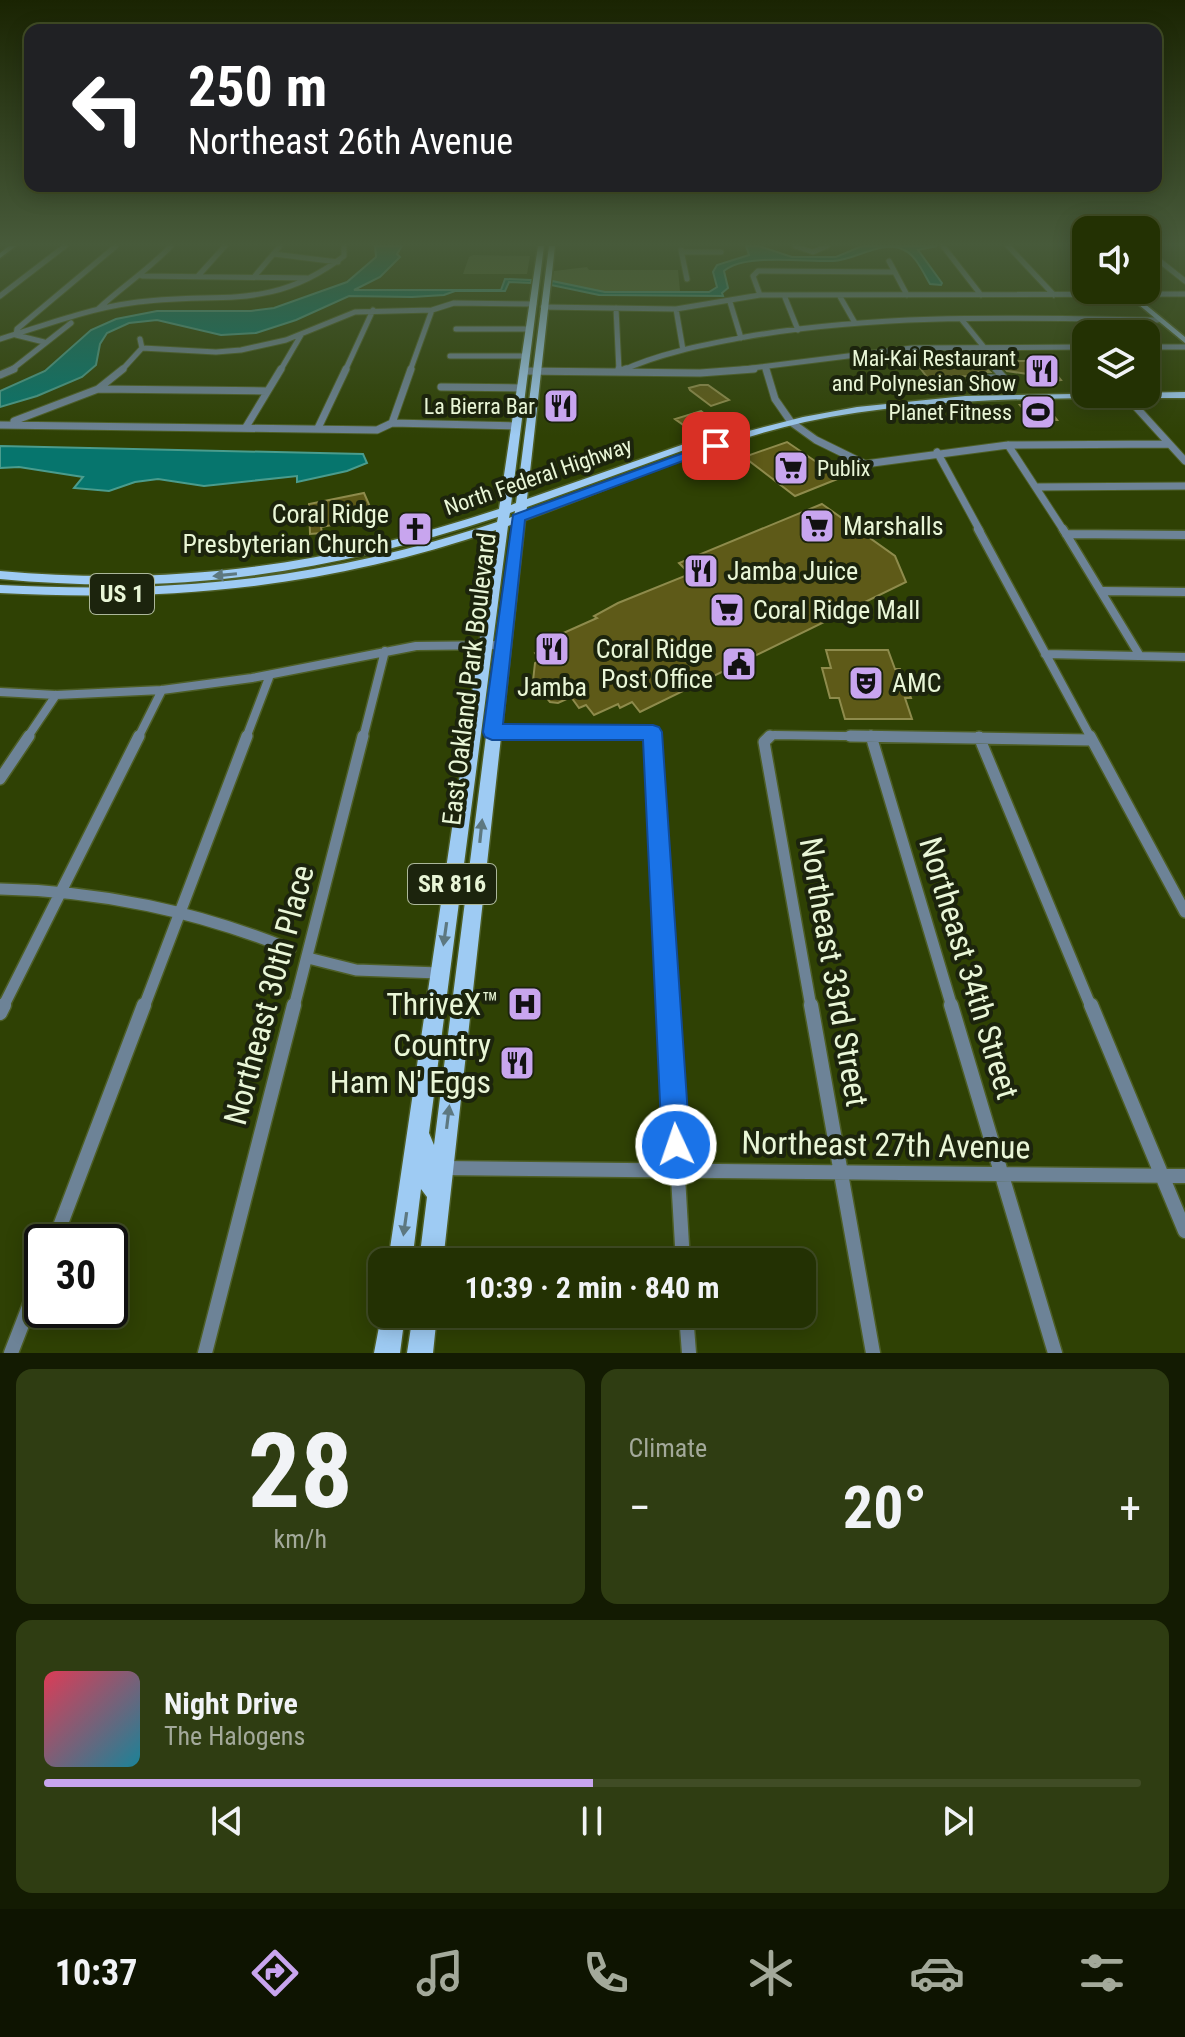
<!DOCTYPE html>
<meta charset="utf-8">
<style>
:root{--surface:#233103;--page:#2f3d12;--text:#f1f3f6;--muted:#a3a99a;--line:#404c25;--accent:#c8a5ee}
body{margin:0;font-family:"Roboto Condensed",sans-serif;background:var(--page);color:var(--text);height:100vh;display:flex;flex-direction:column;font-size:30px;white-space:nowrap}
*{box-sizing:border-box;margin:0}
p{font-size:26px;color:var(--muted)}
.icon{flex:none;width:44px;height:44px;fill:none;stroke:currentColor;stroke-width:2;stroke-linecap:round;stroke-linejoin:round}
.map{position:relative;height:1353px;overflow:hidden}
.drawer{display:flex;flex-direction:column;gap:16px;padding:16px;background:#131b02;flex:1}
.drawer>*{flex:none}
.top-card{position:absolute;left:24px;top:24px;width:1138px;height:168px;border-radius:16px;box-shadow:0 4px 20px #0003,0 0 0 2px var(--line);background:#202124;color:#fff;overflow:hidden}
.fabs{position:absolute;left:1072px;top:216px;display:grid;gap:16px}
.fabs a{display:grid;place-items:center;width:88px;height:88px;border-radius:16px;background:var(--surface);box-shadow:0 4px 20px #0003,0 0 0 2px var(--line);font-size:40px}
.speed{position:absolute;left:24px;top:1224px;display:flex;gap:16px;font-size:40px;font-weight:700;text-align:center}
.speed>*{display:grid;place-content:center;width:104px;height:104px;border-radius:50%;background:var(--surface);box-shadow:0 4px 20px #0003,0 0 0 2px var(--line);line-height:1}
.speed .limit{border:4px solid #111;border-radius:12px;background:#fff;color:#111}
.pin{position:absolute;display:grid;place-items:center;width:68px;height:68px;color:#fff;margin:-34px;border-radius:16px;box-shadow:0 4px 12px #0006}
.me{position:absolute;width:88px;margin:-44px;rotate:357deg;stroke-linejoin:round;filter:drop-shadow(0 0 6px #0008)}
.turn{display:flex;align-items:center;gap:28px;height:168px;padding:0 32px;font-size:36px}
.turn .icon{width:104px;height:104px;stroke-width:2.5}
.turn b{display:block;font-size:56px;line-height:68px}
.big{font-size:60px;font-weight:700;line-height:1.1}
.drawer .tile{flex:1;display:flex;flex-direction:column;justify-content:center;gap:12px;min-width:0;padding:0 28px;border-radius:16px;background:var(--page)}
.drawer .dial{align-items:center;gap:0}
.dial b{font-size:104px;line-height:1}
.song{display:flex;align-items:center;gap:24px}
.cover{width:96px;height:96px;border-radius:12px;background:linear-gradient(135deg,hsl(350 70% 55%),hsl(190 70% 35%))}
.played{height:8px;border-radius:4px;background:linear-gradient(90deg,var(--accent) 50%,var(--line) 50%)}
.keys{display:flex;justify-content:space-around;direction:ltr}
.heat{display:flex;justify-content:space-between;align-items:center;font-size:44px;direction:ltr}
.drawer .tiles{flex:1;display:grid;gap:16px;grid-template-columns:1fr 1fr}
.tile:last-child{grid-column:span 2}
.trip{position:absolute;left:368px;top:1248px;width:448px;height:80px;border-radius:16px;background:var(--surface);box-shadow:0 4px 20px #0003,0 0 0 2px var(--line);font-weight:700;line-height:80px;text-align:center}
.menu{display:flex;height:128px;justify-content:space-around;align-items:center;background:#0e1401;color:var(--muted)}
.menu .icon{width:56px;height:56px}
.menu .current{color:var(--accent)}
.menu b{font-size:36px;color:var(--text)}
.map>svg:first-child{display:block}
.green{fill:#52672e}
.water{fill:#06756d;stroke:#4a9c8d;stroke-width:2}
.building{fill:#5e5a18;stroke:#8e8b4c;stroke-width:2}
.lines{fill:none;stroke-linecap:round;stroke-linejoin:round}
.street-far4-casing{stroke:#4d5e26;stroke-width:7}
.street-far3-casing{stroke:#4d5e26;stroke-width:9}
.street-far2-casing{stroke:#4d5e26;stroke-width:11}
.street-far1-casing{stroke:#4d5e26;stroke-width:14}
.street-casing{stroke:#4d5e26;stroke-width:17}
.secondary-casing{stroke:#4d5e26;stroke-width:3}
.primary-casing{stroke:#4d5e26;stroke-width:3}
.street-far4{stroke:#6d8397;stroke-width:5}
.street-far3{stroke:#6d8397;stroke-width:7}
.street-far2{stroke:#6d8397;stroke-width:8}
.street-far1{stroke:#6d8397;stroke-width:11}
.street{stroke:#6d8397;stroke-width:14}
.secondary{fill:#89accb;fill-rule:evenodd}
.primary{fill:#9ecbf3;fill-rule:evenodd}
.oneway{fill:#5d7880}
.route{fill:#1a73e8;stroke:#114b97;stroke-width:2}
.labels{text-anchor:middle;stroke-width:8;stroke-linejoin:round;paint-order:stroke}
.far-poi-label{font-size:22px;fill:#e9f6d7;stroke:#1c240d;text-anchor:end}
.far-street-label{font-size:22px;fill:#e9f6d7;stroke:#1c240d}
.shield{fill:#1c240d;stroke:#acb79a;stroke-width:2}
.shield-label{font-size:24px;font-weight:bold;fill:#e9f6d7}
.poi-label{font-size:26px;fill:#e9f6d7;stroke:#1c240d;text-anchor:start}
.street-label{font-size:26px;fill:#e9f6d7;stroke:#1c240d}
.near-street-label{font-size:32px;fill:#e9f6d7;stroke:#1c240d}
.near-poi-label{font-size:32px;fill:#e9f6d7;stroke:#1c240d;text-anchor:end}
</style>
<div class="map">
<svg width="1185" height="1353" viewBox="0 0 1185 1353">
<rect width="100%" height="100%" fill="#2f4104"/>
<path class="green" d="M 473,255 L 530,256 L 527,274 L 463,274 L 469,257 Z
M 587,267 L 589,270 L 678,270 L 680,291 L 605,292 L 552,281 L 554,271 Z"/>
<path class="water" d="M 375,246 L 402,246 L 397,254 L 400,257 L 380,277 L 354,290 L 501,290 L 505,279 L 531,280 L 531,283 L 509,282 L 505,291 L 455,291 L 444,295 L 412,297 L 349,296 L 296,320 L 256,333 L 221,335 L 157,320 L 129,323 L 107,333 L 100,344 L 96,365 L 82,377 L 37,396 L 0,407 L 0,391 L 45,371 L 91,330 L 116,319 L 157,311 L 251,311 L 274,308 L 347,282 L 376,257 Z
M 746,246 L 759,246 L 792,257 L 836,257 L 862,246 L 937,246 L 918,250 L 942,283 L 941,285 L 930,284 C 924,274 915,254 904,250 C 882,239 856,260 833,261 C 807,262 743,253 724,271 L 728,288 L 722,293 L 723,296 L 599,295 L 551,285 L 552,281 L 605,292 L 709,292 L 717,287 L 713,272 L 717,265 L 749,255 Z
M 0,446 L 363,454 L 367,463 L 347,471 L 297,482 L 297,476 L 204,486 L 158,479 L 135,482 L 109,491 L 74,488 L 83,477 L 19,467 L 0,468 Z"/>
<path class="building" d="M 999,361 L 1045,361 L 1061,380 L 1048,382 L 1038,380 L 1034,375 L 1007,371 Z
M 978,362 L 990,372 L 977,372 L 972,376 L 927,377 L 917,364 Z
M 700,385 L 708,385 L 729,400 L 711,406 L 690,390 L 689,388 Z
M 1020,405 L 1045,405 L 1057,420 L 1031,419 Z
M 701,411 L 719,425 L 696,434 L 675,419 Z
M 787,442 L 840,478 L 795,496 L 744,457 Z
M 364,493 L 377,523 L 367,525 L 365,519 L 321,527 L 322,533 L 310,534 L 309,504 Z
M 822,504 L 895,556 L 906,582 L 640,712 L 632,702 L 620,708 L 618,704 L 594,715 L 586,705 L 579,708 L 571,697 L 558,703 L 550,702 L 533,681 L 535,663 L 540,660 L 535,653 L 552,642 L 550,639 L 597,618 L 594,616 L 618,603 L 690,574 L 679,563 Z
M 826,650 L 888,650 L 895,669 L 900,669 L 911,698 L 905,698 L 912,719 L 845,719 L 839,698 L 830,698 L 822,668 L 831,668 Z"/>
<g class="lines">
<defs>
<path id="street-far4" d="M 795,246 L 813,252 L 827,246
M 943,246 L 981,295
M 1008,246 L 1054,295
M 681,250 L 687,279
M 1146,250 L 1185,281
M 682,252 L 721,252
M 274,254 L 338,262
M 889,261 L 907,295
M 142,276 L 307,278
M 198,276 L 225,246
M 254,277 L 280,246
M 760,295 L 753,276 L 758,271 L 893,272
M 784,295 L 798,330
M 839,295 L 855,323
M 0,296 L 65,246
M 730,302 L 741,338
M 543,307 L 676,309 L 760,295 L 1185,294
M 616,308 L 619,371
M 98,309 C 123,286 147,271 171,246
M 676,309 L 683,350
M 962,320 L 983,346
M 456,329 L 530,329
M 0,339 C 43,326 87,309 131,303 C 217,290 268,314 344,256 L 344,246
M 44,342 L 16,335 L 17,329 L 116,246
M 1146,347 L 1185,347
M 142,348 L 216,352 L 241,350 L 286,340 L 355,312 L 432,310 L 454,303 L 534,304
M 450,356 L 526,356
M 992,365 L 997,371
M 10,371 L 71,323
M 121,371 L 142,348 L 140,339
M 280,371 L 301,335
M 345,371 L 373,310
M 410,371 L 432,310
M 621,371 C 660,353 703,345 745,337 C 881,313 1020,318 1158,320
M 728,371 L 912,348 L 1086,347"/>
<path id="street-far3" d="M 619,369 L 619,372 L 626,369
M 766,369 L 775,399 L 791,422 L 816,440 L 865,464 L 1008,445 L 1169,444
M 523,371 L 700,373 L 754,369
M 0,375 L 14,369
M 441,387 L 521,388
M 986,388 L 978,378 L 1004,378 L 996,369
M 98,389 L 267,391
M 1125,395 L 1185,461
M 14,421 L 98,389 L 123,369
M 392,423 L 411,369
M 0,425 L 377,430 L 392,423 L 516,426
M 246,427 L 281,369
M 318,428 L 346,369
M 1008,445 L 1064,531
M 937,452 L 980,531
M 1037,487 L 1185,486"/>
<path id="street-far2" d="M 978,529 L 1091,738
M 1063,529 L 1140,656
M 1066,534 L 1185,535
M 1103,591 L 1185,592
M 1045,654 L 1185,657
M 0,692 L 56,695 L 162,690 L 252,678 L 416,646 L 503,645
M 492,732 L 653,732 L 653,738
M 27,738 L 56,695
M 138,738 L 162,690
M 246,738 L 270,675
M 363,738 L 385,651
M 767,738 L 774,735 L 977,738"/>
<path id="street-far1" d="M 653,736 L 669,1007
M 770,736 L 764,742 L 811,1007
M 850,736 L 1090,740
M 871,736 L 952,1007
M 1090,736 L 1185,912
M 979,737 L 1091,1007
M 0,779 L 29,736
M 0,889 C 102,891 195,911 290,949
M 308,958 L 356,970 L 439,973
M 3,1007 L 139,736
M 144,1007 L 247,736
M 294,1007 L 363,736"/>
<path id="street" d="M 668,1005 L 683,1262
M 811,1005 L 873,1353
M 951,1005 L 1055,1353
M 1091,1005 L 1185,1231
M 0,1013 L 4,1005
M 442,1168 L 1185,1176
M 54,1242 L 144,1005
M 686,1314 L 689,1353
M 11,1353 L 42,1273
M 205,1353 L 294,1005"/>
<path id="secondary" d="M 9,246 L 16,246 L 0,258 L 0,253 Z
M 1072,246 L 1079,246 L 1086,253 L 1086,258 Z
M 1121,290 L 1128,290 L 1185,337 L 1185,343 Z"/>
<path id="primary" d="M 538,246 L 544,246 L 511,505 L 516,503 L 549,246 L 555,246 L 527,499 L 733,427 L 742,429 L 527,507 L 526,512 L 745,432 L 803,417 L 857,407 L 965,396 L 1185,392 L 1185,398 C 1058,398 930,396 805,422 C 711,443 616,487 525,520 L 443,1262 L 419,1262 L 427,1197 L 421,1189 L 412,1262 L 388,1262 L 496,530 C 329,587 175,602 0,593 L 0,585 C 179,594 327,579 497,522 L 498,517 C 328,573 179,596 0,579 L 0,571 C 177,587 331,565 499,509 ZM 515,511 L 514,516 L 509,518 L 510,513 ZM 513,524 L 434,1145 L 429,1133 L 508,526 Z
M 382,1311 L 382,1314 L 405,1314 L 400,1353 L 374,1353 Z
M 413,1314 L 437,1314 L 433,1353 L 407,1353 Z"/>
</defs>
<use href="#street-far4" class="street-far4-casing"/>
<use href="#street-far3" class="street-far3-casing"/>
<use href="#street-far2" class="street-far2-casing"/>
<use href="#street-far1" class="street-far1-casing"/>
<use href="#street" class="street-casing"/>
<use href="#secondary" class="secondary-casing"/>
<use href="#primary" class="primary-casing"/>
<use href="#street-far4" class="street-far4"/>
<use href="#street-far3" class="street-far3"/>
<use href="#street-far2" class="street-far2"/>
<use href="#street-far1" class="street-far1"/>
<use href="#street" class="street"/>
<use href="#secondary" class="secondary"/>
<use href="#primary" class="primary"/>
</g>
<defs><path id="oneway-solid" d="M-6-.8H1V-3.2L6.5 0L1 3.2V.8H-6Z" transform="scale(2)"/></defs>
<g class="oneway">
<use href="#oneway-solid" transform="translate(225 575) rotate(174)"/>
<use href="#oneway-solid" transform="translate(481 831) rotate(-84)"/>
<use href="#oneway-solid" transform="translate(445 934) rotate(98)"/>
<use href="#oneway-solid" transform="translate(448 1117) rotate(-83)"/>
<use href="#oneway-solid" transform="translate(405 1224) rotate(98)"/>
</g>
<linearGradient id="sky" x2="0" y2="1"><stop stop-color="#1a2402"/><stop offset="0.56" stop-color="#475a3a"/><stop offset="1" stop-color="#475a3a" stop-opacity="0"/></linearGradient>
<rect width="1185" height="436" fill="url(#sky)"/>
<path class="route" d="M 711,443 L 723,446 L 525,520 L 503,724 L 653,725 L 659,727 L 662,732 L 690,1145 L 686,1155 L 676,1159 L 666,1155 L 662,1145 L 643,740 L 492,740 L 485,737 L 483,732 L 513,515 Z"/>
<defs>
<symbol id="restaurant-square" viewBox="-11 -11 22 22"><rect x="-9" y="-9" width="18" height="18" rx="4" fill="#c8a5ee" stroke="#1c240d"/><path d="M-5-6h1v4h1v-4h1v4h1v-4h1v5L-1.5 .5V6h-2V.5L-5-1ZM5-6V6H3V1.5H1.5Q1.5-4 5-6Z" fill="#111"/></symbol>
<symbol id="stadium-square" viewBox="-11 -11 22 22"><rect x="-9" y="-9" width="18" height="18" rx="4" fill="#c8a5ee" stroke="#1c240d"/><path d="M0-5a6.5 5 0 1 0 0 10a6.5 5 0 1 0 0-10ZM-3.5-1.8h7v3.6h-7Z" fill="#111"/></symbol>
<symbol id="supermarket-square" viewBox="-11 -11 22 22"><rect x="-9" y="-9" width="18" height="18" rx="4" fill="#c8a5ee" stroke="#1c240d"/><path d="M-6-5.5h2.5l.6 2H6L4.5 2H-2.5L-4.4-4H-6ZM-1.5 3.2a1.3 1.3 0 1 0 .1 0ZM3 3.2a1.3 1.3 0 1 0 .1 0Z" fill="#111"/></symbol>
<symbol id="church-square" viewBox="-11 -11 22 22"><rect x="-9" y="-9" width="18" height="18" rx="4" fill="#c8a5ee" stroke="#1c240d"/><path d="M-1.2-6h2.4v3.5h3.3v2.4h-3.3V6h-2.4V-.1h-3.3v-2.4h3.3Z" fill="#111"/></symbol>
<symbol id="civic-square" viewBox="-11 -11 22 22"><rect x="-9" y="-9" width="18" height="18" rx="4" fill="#c8a5ee" stroke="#1c240d"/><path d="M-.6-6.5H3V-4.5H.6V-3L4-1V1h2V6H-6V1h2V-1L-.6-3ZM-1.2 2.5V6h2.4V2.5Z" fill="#111"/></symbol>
<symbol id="theatre-square" viewBox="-11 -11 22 22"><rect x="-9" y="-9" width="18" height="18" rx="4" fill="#c8a5ee" stroke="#1c240d"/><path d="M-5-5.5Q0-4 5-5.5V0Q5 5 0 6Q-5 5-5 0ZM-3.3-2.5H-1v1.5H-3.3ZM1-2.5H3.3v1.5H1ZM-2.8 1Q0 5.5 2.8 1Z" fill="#111"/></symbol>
<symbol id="hospital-square" viewBox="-11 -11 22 22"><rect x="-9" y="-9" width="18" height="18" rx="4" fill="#c8a5ee" stroke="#1c240d"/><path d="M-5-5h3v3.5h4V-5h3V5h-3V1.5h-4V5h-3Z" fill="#111"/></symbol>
</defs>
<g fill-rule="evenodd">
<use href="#restaurant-square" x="1022" y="351" width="40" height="40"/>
<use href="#restaurant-square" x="541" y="386" width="40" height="40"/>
<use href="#stadium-square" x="1018" y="392" width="40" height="40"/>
<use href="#supermarket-square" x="771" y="448" width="40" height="40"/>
<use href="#supermarket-square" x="797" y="506" width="40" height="40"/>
<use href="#church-square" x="395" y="509" width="40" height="40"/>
<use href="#restaurant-square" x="681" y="551" width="40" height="40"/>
<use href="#supermarket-square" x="707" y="590" width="40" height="40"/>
<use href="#restaurant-square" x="532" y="629" width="40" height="40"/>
<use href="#civic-square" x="719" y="644" width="40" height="40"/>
<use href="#theatre-square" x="846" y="663" width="40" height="40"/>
<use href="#hospital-square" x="505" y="984" width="40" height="40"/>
<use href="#restaurant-square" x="497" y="1043" width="40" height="40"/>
</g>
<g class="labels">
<g class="far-poi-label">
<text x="1016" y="366">Mai-Kai Restaurant<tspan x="1016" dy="25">and Polynesian Show</tspan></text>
<text x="535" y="414">La Bierra Bar</text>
<text x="1012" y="420">Planet Fitness</text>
<text x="817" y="476" text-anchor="start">Publix</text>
</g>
<g class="far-street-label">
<text transform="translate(538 476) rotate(-19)" y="8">North Federal Highway</text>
</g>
<g class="shield">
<rect x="90" y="574" width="64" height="40" rx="6"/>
<rect x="408" y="864" width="88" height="40" rx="6"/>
</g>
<g class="shield-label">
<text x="122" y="602">US 1</text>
<text x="452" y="892">SR 816</text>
</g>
<g class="poi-label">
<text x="389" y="523" text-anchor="end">Coral Ridge<tspan x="389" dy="30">Presbyterian Church</tspan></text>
<text x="843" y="535">Marshalls</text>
<text x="727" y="580">Jamba Juice</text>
<text x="753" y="619">Coral Ridge Mall</text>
<text x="713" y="658" text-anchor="end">Coral Ridge<tspan x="713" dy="30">Post Office</tspan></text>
<text x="892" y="692">AMC</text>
<text x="552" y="696" text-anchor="middle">Jamba</text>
</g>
<g class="street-label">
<text transform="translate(469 679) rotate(-83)" y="9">East Oakland Park Boulevard</text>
</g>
<g class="near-street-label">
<text transform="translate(969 968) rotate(73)" y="11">Northeast 34th Street</text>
<text transform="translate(834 972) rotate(80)" y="11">Northeast 33rd Street</text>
<text transform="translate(269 995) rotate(-75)" y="11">Northeast 30th Place</text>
<text transform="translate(886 1145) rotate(1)" y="11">Northeast 27th Avenue</text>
</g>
<g class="near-poi-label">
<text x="499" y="1015">ThriveX™</text>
<text x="491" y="1056">Country<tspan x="491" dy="37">Ham N' Eggs</tspan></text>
</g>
</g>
</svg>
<div class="fabs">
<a><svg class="icon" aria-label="sound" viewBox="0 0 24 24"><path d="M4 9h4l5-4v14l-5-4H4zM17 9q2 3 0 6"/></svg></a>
<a><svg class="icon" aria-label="layers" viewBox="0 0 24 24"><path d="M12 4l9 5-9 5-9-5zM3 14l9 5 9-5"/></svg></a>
</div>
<div class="speed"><div class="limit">30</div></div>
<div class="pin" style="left:716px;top:446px;background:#d93025"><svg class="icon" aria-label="arrive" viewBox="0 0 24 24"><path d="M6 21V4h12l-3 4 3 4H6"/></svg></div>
<svg class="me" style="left:676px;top:1145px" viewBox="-20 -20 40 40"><circle r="17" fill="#1a73e8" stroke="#fff" stroke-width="3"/><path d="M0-11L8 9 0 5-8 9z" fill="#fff"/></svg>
<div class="trip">10:39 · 2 min · 840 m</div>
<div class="top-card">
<div class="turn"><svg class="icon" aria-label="left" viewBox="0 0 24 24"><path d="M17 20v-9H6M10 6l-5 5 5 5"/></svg><div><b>250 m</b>Northeast 26th Avenue</div></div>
</div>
</div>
<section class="drawer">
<div class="tiles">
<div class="tile dial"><b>28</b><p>km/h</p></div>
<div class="tile"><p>Climate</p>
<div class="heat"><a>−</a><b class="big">20°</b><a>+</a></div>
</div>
<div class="tile">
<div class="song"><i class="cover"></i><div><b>Night Drive</b><p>The Halogens</p></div></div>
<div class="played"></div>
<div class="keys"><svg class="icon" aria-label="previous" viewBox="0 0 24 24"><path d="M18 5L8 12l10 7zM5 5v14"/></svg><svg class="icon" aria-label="pause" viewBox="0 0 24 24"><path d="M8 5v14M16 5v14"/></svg><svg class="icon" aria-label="next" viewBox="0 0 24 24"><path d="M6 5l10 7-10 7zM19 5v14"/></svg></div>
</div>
</div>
</section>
<nav class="menu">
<b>10:37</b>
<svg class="icon current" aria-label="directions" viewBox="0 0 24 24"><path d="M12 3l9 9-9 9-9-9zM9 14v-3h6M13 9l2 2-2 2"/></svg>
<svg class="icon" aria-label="music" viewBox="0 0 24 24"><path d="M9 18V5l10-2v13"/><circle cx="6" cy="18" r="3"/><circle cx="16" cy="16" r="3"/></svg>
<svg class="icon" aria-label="phone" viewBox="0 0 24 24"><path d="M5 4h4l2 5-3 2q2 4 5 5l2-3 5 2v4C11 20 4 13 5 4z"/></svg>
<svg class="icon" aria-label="climate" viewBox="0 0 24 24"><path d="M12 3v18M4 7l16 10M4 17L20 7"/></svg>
<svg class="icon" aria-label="car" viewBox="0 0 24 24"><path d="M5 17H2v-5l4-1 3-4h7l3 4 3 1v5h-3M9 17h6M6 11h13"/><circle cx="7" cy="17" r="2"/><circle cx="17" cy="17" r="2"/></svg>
<svg class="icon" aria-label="filters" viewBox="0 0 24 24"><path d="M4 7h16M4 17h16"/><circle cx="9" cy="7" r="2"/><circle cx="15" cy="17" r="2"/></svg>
</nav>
